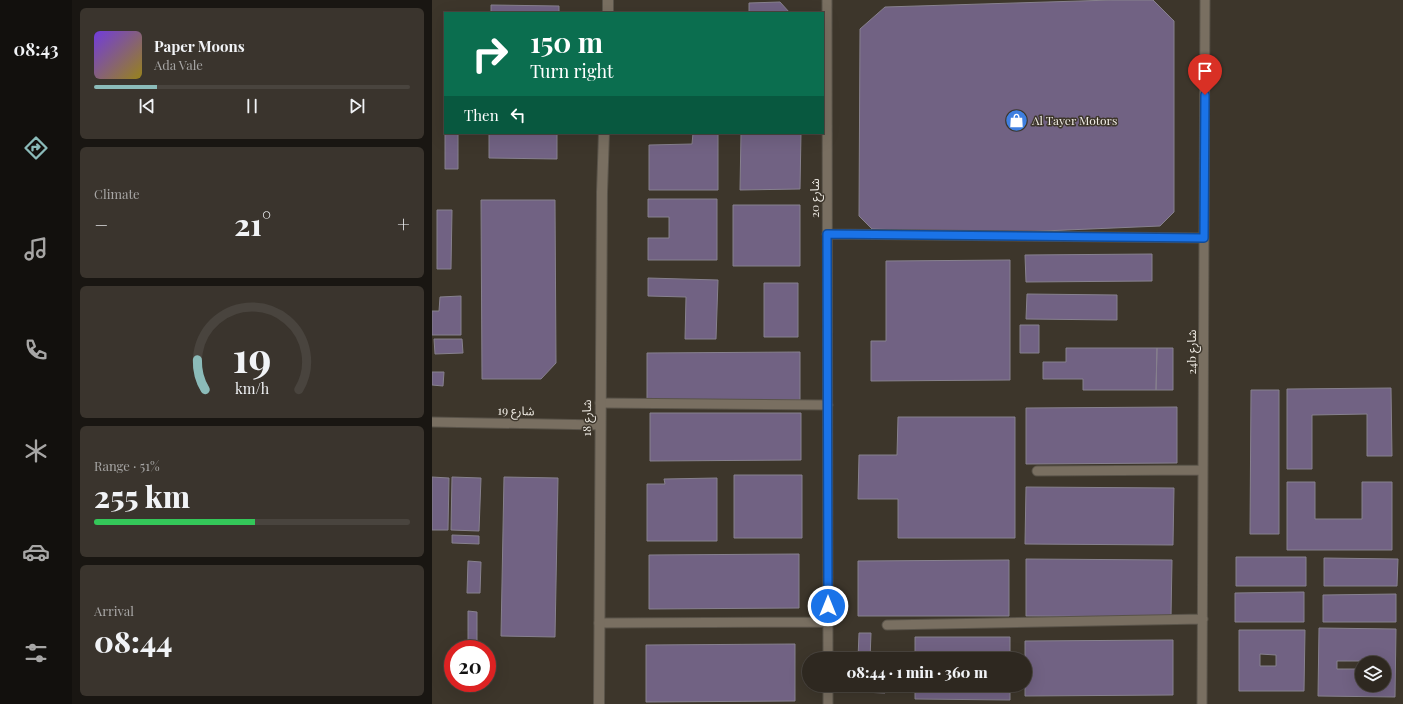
<!DOCTYPE html>
<meta charset="utf-8">
<style>
:root{--surface:#2e2820;--page:#3a342d;--text:#f1f3f6;--muted:#a7a6a5;--line:#49443e;--accent:#8bbbb9}
body{margin:0;font-family:"Playfair Display","Noto Sans Arabic",serif;background:var(--page);color:var(--text);height:100vh;display:flex;flex-direction:column;font-size:15px;white-space:nowrap}
*{box-sizing:border-box;margin:0}
p{font-size:13px;color:var(--muted)}
.icon{flex:none;width:22px;height:22px;fill:none;stroke:currentColor;stroke-width:2;stroke-linecap:round;stroke-linejoin:round}
.map{position:relative;flex:1;overflow:hidden}
.drawer{display:flex;flex-direction:column;gap:8px;padding:8px;background:#191612;width:360px}
.drawer>*{flex:none}
.banner{position:absolute;left:12px;top:12px;width:380px;height:122px;border-radius:0px;box-shadow:0 4px 16px #0002,0 0 0 1px var(--line);background:#0b6e4f;color:#fff;overflow:hidden}
.controls{position:absolute;left:923px;top:656px;display:grid;gap:8px}
.controls a{display:grid;place-items:center;width:36px;height:36px;border-radius:50%;background:var(--surface);box-shadow:0 4px 16px #0002,0 0 0 1px var(--line);font-size:20px}
.speed{position:absolute;left:12px;top:640px;display:flex;gap:8px;font-size:20px;font-weight:700;text-align:center}
.speed>*{display:grid;place-content:center;width:52px;height:52px;border-radius:50%;background:var(--surface);box-shadow:0 4px 16px #0002,0 0 0 1px var(--line);line-height:1}
.speed .limit{border:6px solid #d22;background:#fff;color:#111}
.pin{position:absolute;display:grid;place-items:center;width:34px;height:34px;color:#fff;margin:-41px -17px;border-radius:50% 50% 50% 0;rotate:-45deg;box-shadow:0 0 4px #0007}
.pin .icon{rotate:45deg}
.me{position:absolute;width:44px;margin:-22px;rotate:0deg;stroke-linejoin:round;filter:drop-shadow(0 0 3px #0008)}
.turn{display:flex;align-items:center;gap:14px;height:84px;padding:0 20px;font-size:18px}
.turn .icon{width:52px;height:52px;stroke-width:2.5}
.turn b{display:block;font-size:28px;line-height:34px}
.then{display:flex;align-items:center;height:38px;padding:0 20px;background:#0003;gap:8px;font-size:15px}
.big{font-size:30px;font-weight:800;line-height:1.1}
.drawer .card{flex:1;display:flex;flex-direction:column;justify-content:center;gap:6px;min-width:0;padding:0 14px;border-radius:6px;background:var(--page)}
.drawer .dial{align-items:center;gap:0}
.dial svg{height:104px;overflow:visible;fill:none;stroke:var(--line);stroke-width:7;stroke-linecap:round;text-anchor:middle}
.dial text{fill:var(--text);stroke:none}
.song{display:flex;align-items:center;gap:12px}
.cover{width:48px;height:48px;border-radius:6px;background:linear-gradient(135deg,hsl(260 70% 55%),hsl(50 70% 35%))}
.played{height:4px;border-radius:2px;background:linear-gradient(90deg,var(--accent) 20%,var(--line) 20%)}
.keys{display:flex;justify-content:space-around;direction:ltr}
.heat{display:flex;justify-content:space-between;align-items:center;font-size:22px;direction:ltr}
.charge{height:6px;border-radius:3px;background:linear-gradient(90deg,#34c759 51%,var(--line) 0)}
.trip{position:absolute;left:370px;top:652px;width:230px;height:40px;border-radius:20px;background:var(--surface);box-shadow:0 4px 16px #0002,0 0 0 1px var(--line);font-weight:800;line-height:40px;text-align:center}
main{display:flex;flex:1;min-height:0}
.menu{display:flex;flex-direction:column;width:72px;justify-content:space-around;align-items:center;background:#12100d;color:var(--muted)}
.menu .icon{width:28px;height:28px}
.menu .selected{color:var(--accent)}
.menu b{font-size:18px;color:var(--text)}
.map>svg:first-child{display:block}
.building{fill:#716283;stroke:#87818e;fill-rule:evenodd}
.lines{fill:none;stroke-linecap:round;stroke-linejoin:round}
.lane-casing{stroke:#595349;stroke-width:11}
.street-casing{stroke:#595349;stroke-width:12}
.lane{stroke:#796f61;stroke-width:9}
.street{stroke:#796f61;stroke-width:10}
.route-casing{stroke:#114b97;stroke-width:10}
.route{stroke:#1a73e8;stroke-width:7}
.labels{text-anchor:middle;stroke-width:3;stroke-linejoin:round;paint-order:stroke}
.poi-label{font-size:12px;fill:#efebe4;stroke:#3d362b;text-anchor:start}
.street-label{font-size:12px;fill:#efebe4;stroke:#3d362b}
</style>
<main>
<nav class="menu">
<b>08:43</b>
<svg class="icon selected" aria-label="directions" viewBox="0 0 24 24"><path d="M12 3l9 9-9 9-9-9zM9 14v-3h6M13 9l2 2-2 2"/></svg>
<svg class="icon" aria-label="music" viewBox="0 0 24 24"><path d="M9 18V5l10-2v13"/><circle cx="6" cy="18" r="3"/><circle cx="16" cy="16" r="3"/></svg>
<svg class="icon" aria-label="phone" viewBox="0 0 24 24"><path d="M5 4h4l2 5-3 2q2 4 5 5l2-3 5 2v4C11 20 4 13 5 4z"/></svg>
<svg class="icon" aria-label="climate" viewBox="0 0 24 24"><path d="M12 3v18M4 7l16 10M4 17L20 7"/></svg>
<svg class="icon" aria-label="car" viewBox="0 0 24 24"><path d="M5 17H2v-5l4-1 3-4h7l3 4 3 1v5h-3M9 17h6M6 11h13"/><circle cx="7" cy="17" r="2"/><circle cx="17" cy="17" r="2"/></svg>
<svg class="icon" aria-label="filters" viewBox="0 0 24 24"><path d="M4 7h16M4 17h16"/><circle cx="9" cy="7" r="2"/><circle cx="15" cy="17" r="2"/></svg>
</nav>
<section class="drawer">
<div class="card">
<div class="song"><i class="cover"></i><div><b>Paper Moons</b><p>Ada Vale</p></div></div>
<div class="played"></div>
<div class="keys"><svg class="icon" aria-label="previous" viewBox="0 0 24 24"><path d="M18 5L8 12l10 7zM5 5v14"/></svg><svg class="icon" aria-label="pause" viewBox="0 0 24 24"><path d="M8 5v14M16 5v14"/></svg><svg class="icon" aria-label="next" viewBox="0 0 24 24"><path d="M6 5l10 7-10 7zM19 5v14"/></svg></div>
</div>
<div class="card"><p>Climate</p>
<div class="heat"><a>−</a><b class="big">21°</b><a>+</a></div>
</div>
<div class="card dial"><svg viewBox="0 0 100 80">
<path d="M14 69A42 42 0 1 1 86 69"/>
<path d="M14 69A42 42 0 0 1 8 46" stroke="#8bbbb9"/>
<text x="50" y="56" font-size="32" font-weight="700">19</text>
<text x="50" y="72" font-size="11">km/h</text>
</svg></div>
<div class="card"><p>Range · 51%</p><b class="big">255 km</b><div class="charge"></div></div>
<div class="card"><p>Arrival</p><b class="big">08:44</b></div>
</section>
<div class="map">
<svg width="971" height="704" viewBox="0 0 971 704">
<rect width="100%" height="100%" fill="#3d362b"/>
<path class="building" d="M 680,0 L 721,0 L 742,21 L 742,212 L 728,226 L 564,233 L 440,229 L 427,216 L 428,29 L 453,7 Z
M 348,2 L 358,13 L 317,13 L 317,3 Z
M 59,5 L 127,6 L 127,13 L 59,13 Z
M 13,133 L 26,133 L 26,169 L 13,169 Z
M 57,133 L 125,133 L 125,159 L 57,158 Z
M 261,133 L 286,133 L 286,190 L 217,190 L 217,145 L 260,144 Z
M 309,133 L 369,133 L 368,189 L 308,190 Z
M 216,199 L 285,199 L 285,260 L 216,260 L 216,238 L 237,238 L 237,217 L 216,217 Z
M 49,200 L 123,200 L 124,363 L 109,379 L 50,379 Z
M 301,205 L 368,205 L 368,266 L 301,266 Z
M 5,210 L 20,210 L 19,269 L 5,269 Z
M 720,254 L 720,281 L 594,282 L 593,255 Z
M 578,260 L 578,380 L 439,381 L 439,341 L 454,341 L 454,261 Z
M 216,278 L 286,280 L 284,339 L 253,339 L 254,297 L 216,296 Z
M 332,283 L 366,283 L 366,337 L 332,337 Z
M 595,294 L 685,295 L 685,320 L 594,319 Z
M 29,296 L 29,335 L 0,335 L 0,311 L 7,311 L 8,297 Z
M 588,325 L 607,325 L 607,353 L 588,353 Z
M 2,339 L 30,339 L 31,353 L 3,354 Z
M 634,348 L 725,348 L 724,390 L 651,390 L 651,379 L 611,379 L 611,362 L 634,362 Z
M 725,348 L 741,348 L 741,390 L 724,390 Z
M 368,352 L 368,400 L 215,401 L 215,353 Z
M 0,372 L 12,372 L 11,386 L 0,385 Z
M 959,388 L 960,456 L 935,456 L 935,414 L 880,415 L 880,469 L 855,469 L 855,389 Z
M 819,390 L 847,390 L 847,534 L 818,534 Z
M 745,407 L 745,463 L 594,464 L 594,408 Z
M 218,413 L 369,413 L 369,460 L 218,461 Z
M 466,417 L 583,417 L 583,538 L 466,538 L 466,499 L 426,499 L 427,455 L 465,455 Z
M 302,475 L 370,475 L 370,538 L 302,538 Z
M 0,477 L 17,478 L 16,530 L 0,530 Z
M 20,477 L 49,478 L 47,531 L 19,530 Z
M 72,477 L 126,478 L 123,637 L 69,636 Z
M 285,478 L 285,541 L 215,541 L 215,484 L 233,484 L 232,479 Z
M 855,482 L 883,482 L 883,519 L 930,519 L 930,482 L 960,482 L 960,550 L 855,550 Z
M 594,487 L 742,488 L 741,545 L 593,544 Z
M 20,535 L 47,536 L 47,544 L 20,543 Z
M 367,554 L 367,608 L 217,609 L 217,555 Z
M 804,557 L 874,557 L 874,586 L 804,586 Z
M 892,558 L 966,559 L 965,586 L 892,586 Z
M 594,559 L 740,560 L 739,617 L 594,616 Z
M 577,560 L 577,616 L 426,616 L 426,561 Z
M 36,561 L 49,562 L 48,593 L 35,593 Z
M 872,592 L 872,622 L 803,622 L 803,593 Z
M 964,594 L 964,622 L 891,622 L 891,595 Z
M 36,611 L 45,612 L 45,649 L 36,649 Z
M 887,628 L 964,629 L 963,697 L 886,696 ZM 905,661 L 951,661 L 951,663 L 952,663 L 952,685 L 930,685 L 930,669 L 905,669 Z
M 807,630 L 873,630 L 872,691 L 807,691 ZM 828,654 L 844,655 L 844,666 L 828,666 Z
M 427,633 L 439,633 L 438,659 L 426,659 Z
M 483,637 L 578,637 L 578,659 L 483,659 Z
M 741,640 L 741,695 L 593,696 L 593,641 Z
M 363,644 L 363,701 L 214,702 L 214,645 Z
M 430,685 L 454,685 L 453,693 L 430,692 Z
M 483,685 L 578,685 L 578,700 L 483,699 Z"/>
<g class="lines">
<defs>
<path id="lane" d="M 395,0 L 396,659
M 395,234 L 772,238
M 168,403 L 396,405
M 0,422 L 168,425
M 605,471 L 771,470
M 167,623 L 396,622
M 455,625 L 771,619
M 396,704 L 396,685
M 770,704 L 773,0"/>
<path id="street" d="M 176,13 L 176,0
M 167,704 L 170,192 L 172,133"/>
</defs>
<use href="#lane" class="lane-casing"/>
<use href="#street" class="street-casing"/>
<use href="#lane" class="lane"/>
<use href="#street" class="street"/>
</g>
<g class="lines">
<defs>
<path id="route" d="M 396,606 L 395,234 L 772,238 L 773,95"/>
</defs>
<use href="#route" class="route-casing"/>
<use href="#route" class="route"/>
</g>
<defs>
<symbol id="shop-disc" viewBox="-11 -11 22 22"><circle r="9.5" fill="#3f7fe0" stroke="#3d362b"/><path d="M-5-2.5h2.3a2.7 3.5 0 0 1 5.4 0H5L5.5 6h-11ZM-1.5-2.5h3a1.5 2.3 0 0 0-3 0Z" fill="#fff"/></symbol>
</defs>
<g fill-rule="evenodd">
<use href="#shop-disc" x="572" y="108" width="25" height="25"/>
</g>
<g class="labels">
<g class="poi-label">
<text x="600" y="125">Al Tayer Motors</text>
</g>
<g class="street-label">
<text transform="translate(383 198) rotate(-90)" y="4">شارع 20</text>
<text transform="translate(760 352) rotate(-90)" y="4">24b شارع</text>
<text transform="translate(84 411) rotate(1)" y="4">شارع 19</text>
<text transform="translate(155 418) rotate(-90)" y="4">شارع 18</text>
</g>
</g>
</svg>
<div class="controls">
<a><svg class="icon" aria-label="layers" viewBox="0 0 24 24"><path d="M12 4l9 5-9 5-9-5zM3 14l9 5 9-5"/></svg></a>
</div>
<div class="speed"><div class="limit">20</div></div>
<div class="pin" style="left:773px;top:95px;background:#d93025"><svg class="icon" aria-label="arrive" viewBox="0 0 24 24"><path d="M6 21V4h12l-3 4 3 4H6"/></svg></div>
<svg class="me" style="left:396px;top:606px" viewBox="-20 -20 40 40"><circle r="17" fill="#1a73e8" stroke="#fff" stroke-width="3"/><path d="M0-11L8 9 0 5-8 9z" fill="#fff"/></svg>
<div class="trip">08:44 · 1 min · 360 m</div>
<div class="banner">
<div class="turn"><svg class="icon" aria-label="right" viewBox="0 0 24 24"><path d="M7 20v-9h11M14 6l5 5-5 5"/></svg><div><b>150 m</b>Turn right</div></div>
<div class="then">Then<svg class="icon" aria-label="left" viewBox="0 0 24 24"><path d="M17 20v-9H6M10 6l-5 5 5 5"/></svg></div>
</div>
</div>
</main>
